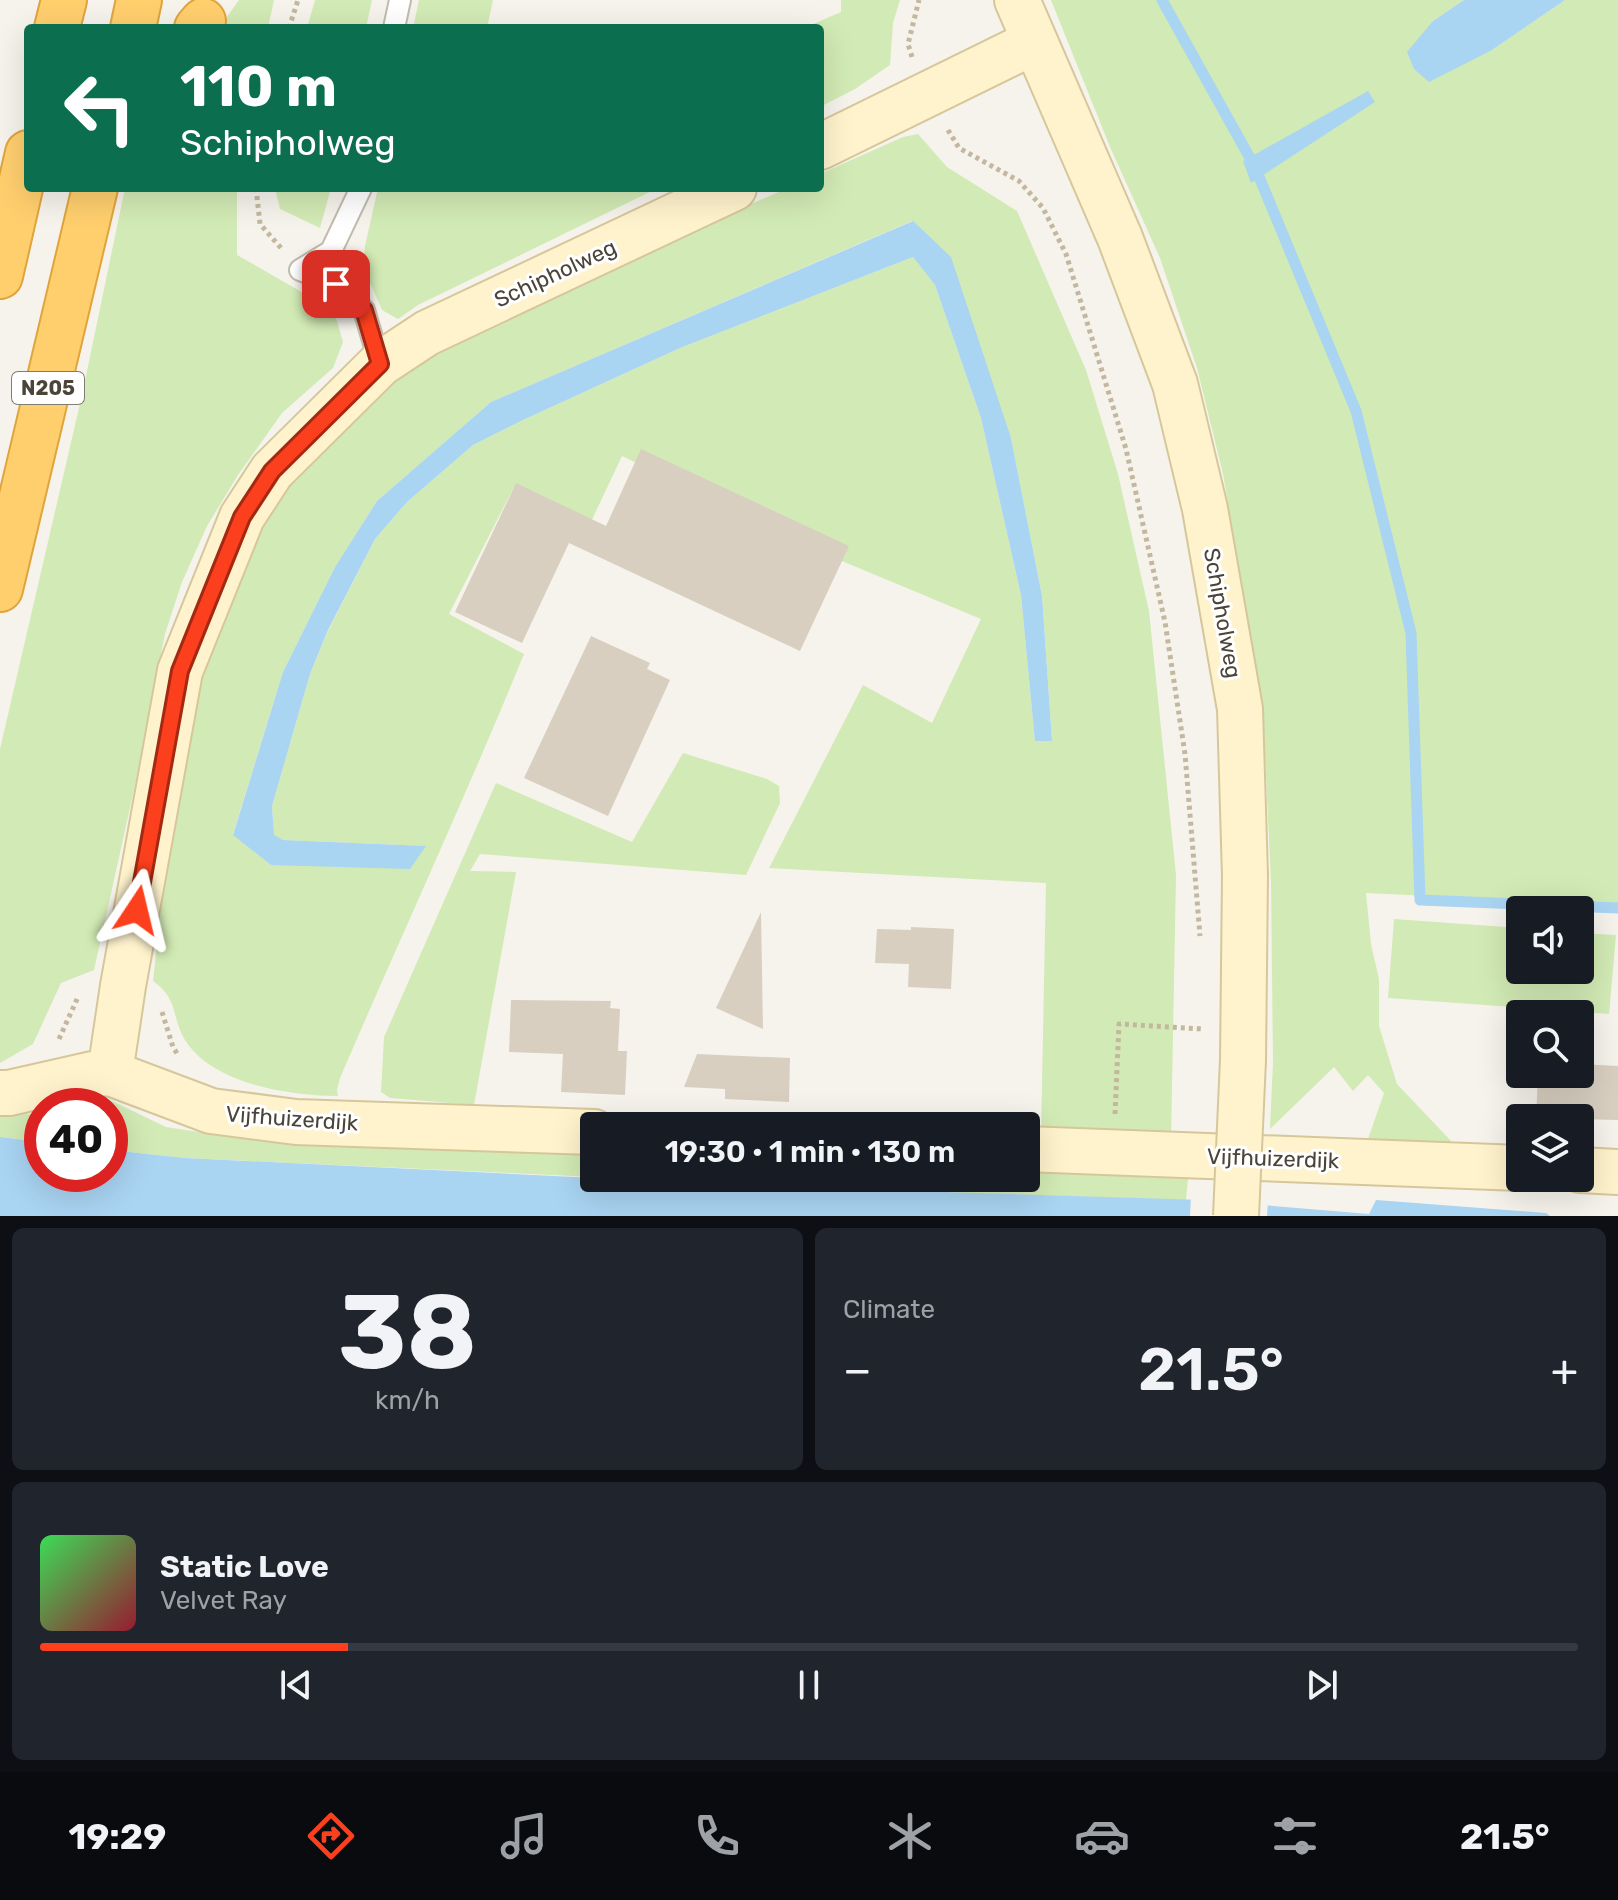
<!DOCTYPE html>
<meta charset="utf-8">
<style>
:root{--surface:#171b24;--page:#20242c;--text:#f1f3f6;--muted:#9ea1a6;--line:#363941;--accent:#fc3f1d}
body{margin:0;font-family:Rubik,sans-serif;background:var(--page);color:var(--text);height:100vh;display:flex;flex-direction:column;font-size:30px;white-space:nowrap}
*{box-sizing:border-box;margin:0}
p{font-size:26px;color:var(--muted)}
.icon{flex:none;width:44px;height:44px;fill:none;stroke:currentColor;stroke-width:2;stroke-linecap:round;stroke-linejoin:round}
.map{position:relative;height:1216px;overflow:hidden}
.details{display:flex;flex-direction:column;gap:12px;padding:12px;background:#0d0f14;flex:1}
.details>*{flex:none}
.banner{position:absolute;left:24px;top:24px;width:800px;height:168px;border-radius:8px;box-shadow:0 8px 32px #0002;background:#0b6e4f;color:#fff;overflow:hidden}
.controls{position:absolute;left:1506px;top:896px;display:grid;gap:16px}
.controls a{display:grid;place-items:center;width:88px;height:88px;border-radius:8px;background:var(--surface);box-shadow:0 8px 32px #0002;font-size:40px}
.speed{position:absolute;left:24px;top:1088px;display:flex;gap:16px;font-size:40px;font-weight:700;text-align:center}
.speed>*{display:grid;place-content:center;width:104px;height:104px;border-radius:50%;background:var(--surface);box-shadow:0 8px 32px #0002;line-height:1}
.speed .limit{border:12px solid #d22;background:#fff;color:#111}
.pin{position:absolute;display:grid;place-items:center;width:68px;height:68px;color:#fff;margin:-34px;border-radius:16px;box-shadow:0 4px 12px #0006}
.me{position:absolute;width:88px;margin:-44px;rotate:10deg;stroke-linejoin:round;filter:drop-shadow(0 0 6px #0008)}
.turn{display:flex;align-items:center;gap:28px;height:168px;padding:0 24px;font-size:36px}
.turn .icon{width:104px;height:104px;stroke-width:2.5}
.turn b{display:block;font-size:56px;line-height:68px}
.big{font-size:60px;font-weight:600;line-height:1.1}
.details .widget{flex:1;display:flex;flex-direction:column;justify-content:center;gap:12px;min-width:0;padding:0 28px;border-radius:12px;background:var(--page)}
.details .dial{align-items:center;gap:0}
.dial b{font-size:104px;line-height:1}
.song{display:flex;align-items:center;gap:24px}
.cover{width:96px;height:96px;border-radius:12px;background:linear-gradient(135deg,hsl(130 70% 55%),hsl(350 70% 35%))}
.played{height:8px;border-radius:4px;background:linear-gradient(90deg,var(--accent) 20%,var(--line) 20%)}
.keys{display:flex;justify-content:space-around;direction:ltr}
.heat{display:flex;justify-content:space-between;align-items:center;font-size:44px;direction:ltr}
.details .tiles{flex:1;display:grid;gap:12px;grid-template-columns:1fr 1fr}
.widget:last-child{grid-column:span 2}
.trip{position:absolute;left:580px;top:1112px;width:460px;height:80px;border-radius:8px;background:var(--surface);box-shadow:0 8px 32px #0002;font-weight:600;line-height:80px;text-align:center}
.dock{display:flex;height:128px;justify-content:space-around;align-items:center;background:#090b0e;color:var(--muted)}
.dock .icon{width:56px;height:56px}
.dock .active{color:var(--accent)}
.dock b{font-size:36px;color:var(--text)}
.map>svg:first-child{display:block}
.green{fill:#d2eab5;fill-rule:evenodd}
.water{fill:#a9d4f2}
.pier{fill:#f6f3ec}
.lines{fill:none;stroke-linecap:round;stroke-linejoin:round}
.stream{stroke:#a9d4f2;stroke-width:11}
.building{fill:#d8cfc1}
.lane-casing{stroke:#c2bbae;stroke-width:24}
.secondary-casing{stroke:#d6c79b;stroke-width:48}
.highway-casing{stroke:#e0a43c;stroke-width:48}
.path{stroke:#c4b79f;stroke-width:5;stroke-dasharray:4 4;stroke-linecap:butt}
.lane{stroke:#fff;stroke-width:20}
.secondary{stroke:#fff3cd;stroke-width:44}
.highway{stroke:#ffcf6e;stroke-width:44}
.secondary-bridge-casing{stroke:#d6c79b;stroke-width:48;stroke-linecap:butt}
.secondary-bridge{stroke:#fff3cd;stroke-width:44}
.route-casing{stroke:#a42913;stroke-width:20}
.route{stroke:#fc3f1d;stroke-width:14}
.labels{text-anchor:middle;stroke-width:6;stroke-linejoin:round;paint-order:stroke}
.shield{fill:#fff;stroke:#817c74;stroke-width:2}
.shield-label{font-size:20px;font-weight:bold;fill:#4b4439}
.street-label{font-size:22px;fill:#4b4439;stroke:#fff}
</style>
<div class="map">
<svg width="1618" height="1216" viewBox="0 0 1618 1216">
<rect width="100%" height="100%" fill="#f6f3ec"/>
<path class="green" d="M 239,0 L 274,0 L 268,28 L 219,28 Z
M 315,0 L 372,0 L 366,28 L 307,28 Z
M 419,0 L 493,0 L 487,28 L 413,28 Z
M 841,0 L 900,0 L 893,23 L 890,65 L 855,89 L 820,107 L 820,28 L 804,28 L 841,12 Z
M 1051,0 L 1464,0 L 1433,21 L 1492,50 L 1565,0 L 1618,0 L 1618,905 L 1366,893 L 1371,944 L 1379,979 L 1379,1026 L 1397,1084 L 1453,1143 L 1367,1142 L 1384,1093 L 1368,1075 L 1353,1091 L 1334,1067 L 1270,1129 L 1273,1062 L 1271,882 L 1263,709 L 1223,474 L 1197,368 L 1160,258 L 1110,147 Z
M 918,134 L 947,167 L 1017,211 L 1086,370 L 1118,474 L 1149,611 L 1176,875 L 1171,1141 L 1041,1134 L 1046,883 L 769,868 L 863,685 L 932,723 L 981,619 L 830,556 L 622,456 L 589,526 L 514,487 L 449,614 L 524,654 C 466,796 401,936 340,1078 L 337,1090 L 338,1096 C 291,1096 212,1084 185,1040 C 171,1017 179,999 153,981 L 163,889 L 202,667 L 237,568 L 301,461 L 427,350 L 632,255 L 788,188 L 820,188 L 820,174 L 903,137 ZM 912,221 L 1011,438 L 1042,596 L 1052,741 L 1035,740 L 1021,595 L 981,418 L 935,285 L 913,257 L 680,348 L 523,420 L 473,445 L 407,502 L 375,539 L 328,631 L 310,674 L 272,806 L 274,836 L 283,840 L 425,846 L 271,865 L 233,834 L 283,672 L 335,567 L 377,501 L 491,402 Z
M 125,188 L 237,188 L 237,255 L 300,291 L 336,318 L 343,342 L 333,368 L 282,413 L 238,475 L 207,526 L 182,582 L 165,634 L 134,790 L 94,970 L 61,983 L 33,1044 L 0,1063 L 0,749 L 82,395 Z
M 275,188 L 331,188 L 320,228 L 280,209 Z
M 378,188 L 658,188 L 418,305 L 398,319 L 382,310 L 363,267 L 365,246 Z
M 683,753 L 767,779 L 779,786 L 780,803 L 746,875 L 480,854 L 470,871 L 516,872 L 474,1105 L 390,1098 L 381,1092 L 384,1037 L 496,783 L 632,842 Z
M 1394,919 L 1520,928 L 1520,970 L 1580,970 L 1580,933 L 1616,935 L 1609,1014 L 1388,998 Z
M 108,1099 L 166,1127 L 225,1136 L 594,1152 L 594,1177 L 185,1158 L 110,1150 L 110,1106 L 53,1106 L 71,1100 Z
M 42,1110 L 42,1142 L 0,1137 L 0,1116 L 30,1114 Z
M 1026,1172 L 1188,1179 L 1186,1200 L 779,1187 L 612,1178 L 1026,1178 Z"/>
<path class="water" d="M 1464,0 L 1565,0 L 1492,50 L 1429,82 L 1414,69 L 1407,52 L 1433,21 Z
M 1368,91 L 1375,102 L 1251,183 L 1243,161 Z
M 913,221 L 951,257 L 1011,438 L 1042,596 L 1052,741 L 1035,741 L 1021,595 L 981,418 L 935,285 L 913,257 L 680,348 L 523,420 L 473,445 L 407,502 L 375,539 L 328,630 L 310,674 L 272,806 L 274,835 L 283,840 L 426,846 L 410,869 L 271,865 L 233,835 L 283,672 L 335,567 L 377,501 L 491,402 Z
M 0,1137 L 42,1142 L 42,1174 L 110,1174 L 110,1150 L 185,1158 L 779,1187 L 1203,1200 L 1369,1214 L 1376,1200 L 1546,1213 L 1550,1216 L 0,1216 Z"/>
<path class="pier" d="M 1191,1196 L 1268,1201 L 1267,1216 L 1190,1216 Z"/>
<g class="lines">
<path class="stream" d="M 1162,0 L 1255,167 L 1356,411 L 1411,633 L 1420,900 L 1618,908"/>
</g>
<path class="building" d="M 641,449 L 849,546 L 800,651 L 569,543 L 522,643 L 455,612 L 516,483 L 606,526 Z
M 591,636 L 650,663 L 647,669 L 670,680 L 608,816 L 524,778 Z
M 761,912 L 763,1029 L 716,1008 Z
M 911,927 L 954,929 L 951,989 L 908,987 L 909,964 L 875,963 L 877,929 L 911,930 Z
M 511,1000 L 611,1001 L 610,1008 L 620,1009 L 618,1051 L 627,1051 L 625,1095 L 561,1092 L 563,1054 L 509,1052 Z
M 697,1054 L 790,1058 L 789,1102 L 725,1099 L 725,1089 L 684,1087 Z
M 1580,1064 L 1618,1066 L 1618,1120 L 1536,1118 L 1538,1074 L 1580,1074 Z"/>
<g class="lines">
<defs>
<path id="lane" d="M 394,28 L 400,0
M 361,188 L 331,251 L 300,270 L 336,284 L 364,310 L 380,364"/>
<path id="secondary" d="M 1017,0 L 1120,238 L 1175,384 L 1205,509 L 1240,709 L 1245,876 L 1243,1060
M 820,147 L 1034,42
M 110,1073 L 123,986 L 180,671 L 242,517 L 272,471 L 380,364 L 427,333 L 734,188
M 0,1093 L 9,1093 L 93,1074 L 110,1073 L 211,1111 L 296,1122 L 594,1132
M 1026,1149 L 1520,1168
M 1580,1170 L 1618,1172"/>
<path id="highway" d="M 57,28 L 64,0
M 133,28 L 139,0
M 197,28 L 203,21
M 0,276 L 28,153
M 0,589 L 95,188"/>
</defs>
<use href="#lane" class="lane-casing"/>
<use href="#secondary" class="secondary-casing"/>
<use href="#highway" class="highway-casing"/>
<path class="path" d="M 289,28 L 298,0
M 912,57 L 908,44 L 919,0
M 948,130 L 959,148 L 1019,181 L 1043,208 L 1066,254 L 1126,449 L 1165,622 L 1185,754 L 1200,936
M 256,188 L 260,224 L 281,248
M 162,1012 L 173,1047 L 178,1055
M 59,1039 L 78,997
M 1115,1114 L 1119,1024 L 1203,1029"/>
<use href="#lane" class="lane"/>
<use href="#secondary" class="secondary"/>
<use href="#highway" class="highway"/>
<defs>
<path id="secondary-bridge" d="M 1236,1216 L 1243,1060"/>
</defs>
<use href="#secondary-bridge" class="secondary-bridge-casing"/>
<use href="#secondary-bridge" class="secondary-bridge"/>
</g>
<g class="lines">
<defs>
<path id="route" d="M 137,910 L 180,671 L 242,517 L 272,471 L 380,364 L 364,310 L 336,284"/>
</defs>
<use href="#route" class="route-casing"/>
<use href="#route" class="route"/>
</g>
<g class="labels">
<rect class="shield" x="12" y="372" width="72" height="32" rx="6"/>
<g class="shield-label">
<text x="48" y="395">N205</text>
</g>
<g class="street-label">
<text transform="translate(555 273) rotate(-25)" y="8">Schipholweg</text>
<text transform="translate(1223 613) rotate(80)" y="8">Schipholweg</text>
<text transform="translate(292 1118) rotate(4)" y="8">Vijfhuizerdijk</text>
<text transform="translate(1273 1158) rotate(2)" y="8">Vijfhuizerdijk</text>
</g>
</g>
</svg>
<div class="controls">
<a><svg class="icon" aria-label="sound" viewBox="0 0 24 24"><path d="M4 9h4l5-4v14l-5-4H4zM17 9q2 3 0 6"/></svg></a>
<a><svg class="icon" aria-label="search" viewBox="0 0 24 24"><circle cx="10" cy="10" r="6"/><path d="M15 15l6 6"/></svg></a>
<a><svg class="icon" aria-label="layers" viewBox="0 0 24 24"><path d="M12 4l9 5-9 5-9-5zM3 14l9 5 9-5"/></svg></a>
</div>
<div class="speed"><div class="limit">40</div></div>
<div class="pin" style="left:336px;top:284px;background:#d93025"><svg class="icon" aria-label="arrive" viewBox="0 0 24 24"><path d="M6 21V4h12l-3 4 3 4H6"/></svg></div>
<svg class="me" style="left:137px;top:910px" viewBox="-20 -20 40 40"><path d="M0-17L14 15 0 8-14 15z" fill="#fc3f1d" stroke="#fff" stroke-width="4"/></svg>
<div class="trip">19:30 · 1 min · 130 m</div>
<div class="banner">
<div class="turn"><svg class="icon" aria-label="left" viewBox="0 0 24 24"><path d="M17 20v-9H6M10 6l-5 5 5 5"/></svg><div><b>110 m</b>Schipholweg</div></div>
</div>
</div>
<section class="details">
<div class="tiles">
<div class="widget dial"><b>38</b><p>km/h</p></div>
<div class="widget"><p>Climate</p>
<div class="heat"><a>−</a><b class="big">21.5°</b><a>+</a></div>
</div>
<div class="widget">
<div class="song"><i class="cover"></i><div><b>Static Love</b><p>Velvet Ray</p></div></div>
<div class="played"></div>
<div class="keys"><svg class="icon" aria-label="previous" viewBox="0 0 24 24"><path d="M18 5L8 12l10 7zM5 5v14"/></svg><svg class="icon" aria-label="pause" viewBox="0 0 24 24"><path d="M8 5v14M16 5v14"/></svg><svg class="icon" aria-label="next" viewBox="0 0 24 24"><path d="M6 5l10 7-10 7zM19 5v14"/></svg></div>
</div>
</div>
</section>
<nav class="dock">
<b>19:29</b>
<svg class="icon active" aria-label="directions" viewBox="0 0 24 24"><path d="M12 3l9 9-9 9-9-9zM9 14v-3h6M13 9l2 2-2 2"/></svg>
<svg class="icon" aria-label="music" viewBox="0 0 24 24"><path d="M9 18V5l10-2v13"/><circle cx="6" cy="18" r="3"/><circle cx="16" cy="16" r="3"/></svg>
<svg class="icon" aria-label="phone" viewBox="0 0 24 24"><path d="M5 4h4l2 5-3 2q2 4 5 5l2-3 5 2v4C11 20 4 13 5 4z"/></svg>
<svg class="icon" aria-label="climate" viewBox="0 0 24 24"><path d="M12 3v18M4 7l16 10M4 17L20 7"/></svg>
<svg class="icon" aria-label="car" viewBox="0 0 24 24"><path d="M5 17H2v-5l4-1 3-4h7l3 4 3 1v5h-3M9 17h6M6 11h13"/><circle cx="7" cy="17" r="2"/><circle cx="17" cy="17" r="2"/></svg>
<svg class="icon" aria-label="filters" viewBox="0 0 24 24"><path d="M4 7h16M4 17h16"/><circle cx="9" cy="7" r="2"/><circle cx="15" cy="17" r="2"/></svg>
<b>21.5°</b>
</nav>
